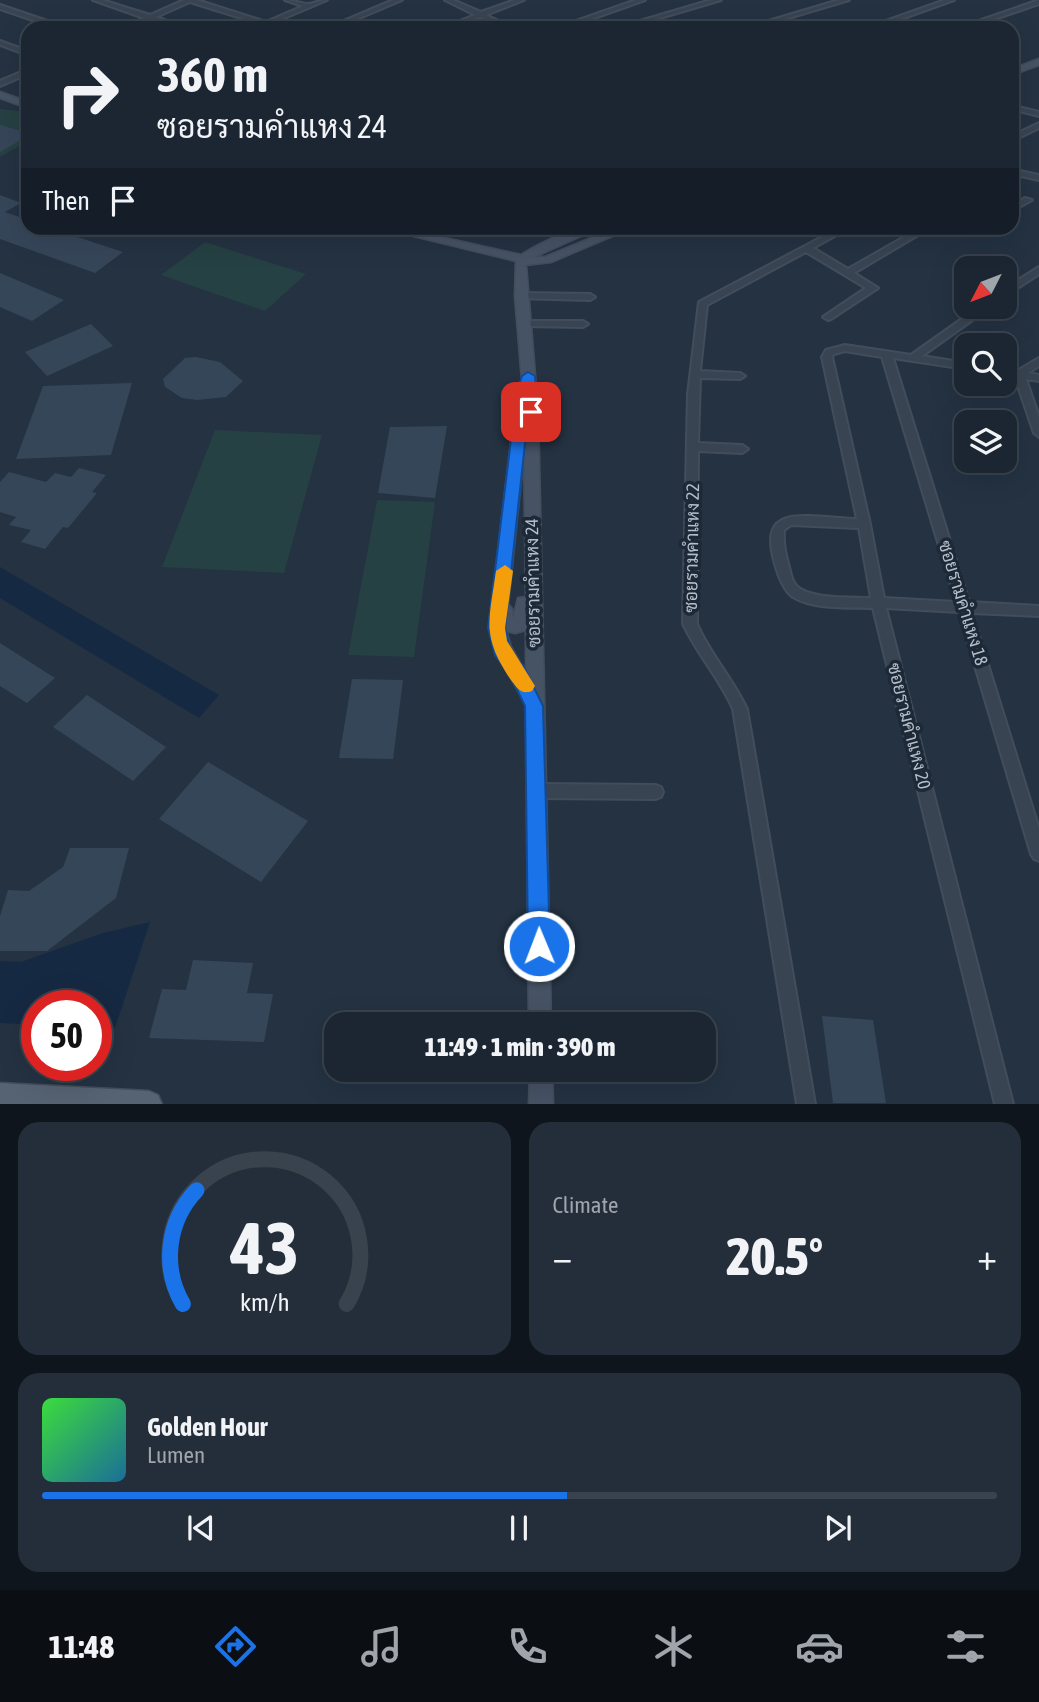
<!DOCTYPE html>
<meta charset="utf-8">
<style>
:root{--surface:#1b2632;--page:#242e3a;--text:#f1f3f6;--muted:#a0a5ac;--line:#39434d;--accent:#1a73e8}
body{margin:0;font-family:"Asap Condensed",Sarabun,sans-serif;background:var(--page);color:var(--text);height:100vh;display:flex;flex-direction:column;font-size:26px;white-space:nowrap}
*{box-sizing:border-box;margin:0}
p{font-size:23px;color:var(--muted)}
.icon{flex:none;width:38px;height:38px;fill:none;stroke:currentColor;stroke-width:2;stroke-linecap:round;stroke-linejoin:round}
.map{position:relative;height:1104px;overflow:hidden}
.side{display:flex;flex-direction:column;gap:18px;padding:18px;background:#0f151c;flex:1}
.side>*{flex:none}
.guide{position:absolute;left:21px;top:21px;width:998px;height:214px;border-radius:21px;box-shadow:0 7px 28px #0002,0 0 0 2px var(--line);background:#1b2632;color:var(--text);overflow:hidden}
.needle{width:46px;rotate:228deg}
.buttons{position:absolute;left:954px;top:256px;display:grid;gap:14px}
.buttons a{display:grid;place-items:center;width:63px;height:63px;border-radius:14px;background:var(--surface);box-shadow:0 7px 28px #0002,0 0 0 2px var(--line);font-size:35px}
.speed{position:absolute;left:21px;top:990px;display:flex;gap:14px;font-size:35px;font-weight:700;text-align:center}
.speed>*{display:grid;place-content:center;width:91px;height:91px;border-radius:50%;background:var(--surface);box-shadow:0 7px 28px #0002,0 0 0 2px var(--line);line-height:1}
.speed .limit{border:10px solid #d22;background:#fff;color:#111}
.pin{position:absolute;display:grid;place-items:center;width:60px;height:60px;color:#fff;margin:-30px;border-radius:14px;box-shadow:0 4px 10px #0006}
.me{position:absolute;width:77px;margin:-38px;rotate:359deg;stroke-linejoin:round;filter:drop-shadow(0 0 5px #0008)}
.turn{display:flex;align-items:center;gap:24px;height:147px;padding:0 21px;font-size:32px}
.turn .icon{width:91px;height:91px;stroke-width:2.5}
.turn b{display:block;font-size:49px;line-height:60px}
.then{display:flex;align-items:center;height:66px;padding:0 21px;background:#0003;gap:14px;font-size:26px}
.big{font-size:52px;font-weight:800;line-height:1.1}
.side .widget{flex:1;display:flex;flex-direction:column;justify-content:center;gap:10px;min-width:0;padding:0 24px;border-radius:21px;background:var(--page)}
.side .dial{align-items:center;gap:0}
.dial svg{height:182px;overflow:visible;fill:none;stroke:var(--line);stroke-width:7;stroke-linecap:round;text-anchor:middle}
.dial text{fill:var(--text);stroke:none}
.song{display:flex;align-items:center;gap:21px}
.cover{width:84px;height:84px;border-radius:10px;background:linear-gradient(135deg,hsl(120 70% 55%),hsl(200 70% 35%))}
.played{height:7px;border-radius:4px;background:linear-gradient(90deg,var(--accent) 55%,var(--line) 55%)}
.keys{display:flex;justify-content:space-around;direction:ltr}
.heat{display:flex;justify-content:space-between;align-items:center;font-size:38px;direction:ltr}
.side .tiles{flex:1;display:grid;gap:18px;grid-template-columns:1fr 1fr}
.widget:last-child{grid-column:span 2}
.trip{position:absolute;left:324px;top:1012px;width:392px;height:70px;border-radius:21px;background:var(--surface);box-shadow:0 7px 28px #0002,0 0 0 2px var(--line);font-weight:800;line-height:70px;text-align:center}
.tabs{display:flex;height:112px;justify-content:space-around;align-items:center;background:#0b0f14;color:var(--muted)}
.tabs .icon{width:49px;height:49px}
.tabs .active{color:var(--accent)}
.tabs b{font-size:32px;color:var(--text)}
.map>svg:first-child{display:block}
.green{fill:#264143}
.water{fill:#162942}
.building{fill:#364659}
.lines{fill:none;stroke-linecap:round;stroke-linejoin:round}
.street-casing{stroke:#424d5b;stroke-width:4}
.secondary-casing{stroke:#424d5b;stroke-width:3}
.primary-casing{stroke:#424d5b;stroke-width:3}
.street{fill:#384452;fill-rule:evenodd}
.secondary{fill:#465365;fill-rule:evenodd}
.primary{fill:#566372;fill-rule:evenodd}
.route{fill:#1a73e8;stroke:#114b97;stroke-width:2}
.slow{fill:#f59e0b}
.labels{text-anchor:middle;stroke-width:7;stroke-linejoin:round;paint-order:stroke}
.street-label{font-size:18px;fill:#b5bfcc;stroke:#1d2937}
</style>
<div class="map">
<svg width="1039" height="1104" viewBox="0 0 1039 1104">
<rect width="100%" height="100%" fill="#243242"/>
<path class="green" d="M 0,109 L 28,112 L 28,141 L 0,157 Z
M 205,242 L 306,274 L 265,311 L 161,275 Z
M 215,430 L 322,435 L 284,573 L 162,567 Z
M 377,500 L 435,502 L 414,657 L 348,655 Z"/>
<path class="water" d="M 0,567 L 219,695 L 199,718 L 0,598 Z
M 150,922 L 115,1028 L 96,1027 L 96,1006 L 37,1006 L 37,1025 L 0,1023 L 0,961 L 21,962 L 103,933 Z"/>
<path class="building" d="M 0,125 L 28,133 L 28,136 L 0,152 Z
M 0,195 L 21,203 L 5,212 L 28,220 L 28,228 L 50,228 L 123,252 L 95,273 L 0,239 Z
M 0,273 L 64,300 L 32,321 L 0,307 Z
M 91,324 L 113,346 L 47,376 L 25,352 Z
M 196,357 L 220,362 L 243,381 L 226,397 L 197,400 L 182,398 L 165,387 L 163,379 L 185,358 Z
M 132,383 L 111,455 L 16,459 L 43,386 Z
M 447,426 L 435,498 L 378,493 L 390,427 Z
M 79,468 L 106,475 L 92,492 L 97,493 L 68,528 L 63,527 L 45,549 L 21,542 L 31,530 L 9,525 L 16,517 L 0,512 L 0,482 L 9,472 L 46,482 L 55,473 L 71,477 Z
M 0,643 L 55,678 L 27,703 L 0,686 Z
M 352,679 L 403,680 L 393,759 L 339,758 Z
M 87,695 L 166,747 L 133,781 L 53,727 Z
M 208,762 L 308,821 L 261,882 L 159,819 Z
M 70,848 L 129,848 L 116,898 L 47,951 L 0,951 L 0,916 L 8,890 L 29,891 L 63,867 Z
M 193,960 L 253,963 L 247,993 L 273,994 L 264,1042 L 149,1038 L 162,989 L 186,990 Z
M 822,1016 L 873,1020 L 886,1103 L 833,1103 Z"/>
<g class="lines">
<defs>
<path id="street" d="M 93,0 L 102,0 L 150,15 L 184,0 L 197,0 L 266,22 L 303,6 L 285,0 C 293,0 302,4 309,4 C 316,3 320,0 327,0 L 261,28 L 258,26 L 260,24 L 190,2 L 156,17 L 186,28 L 176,28 L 150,20 L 132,28 L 123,28 L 144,18 Z
M 393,0 L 402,0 L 336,28 L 327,28 Z
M 445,0 L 453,0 L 481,12 L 515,0 L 524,0 L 486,15 L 509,26 L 510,28 L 504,28 L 480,17 L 450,28 L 441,28 L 475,15 Z
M 636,0 L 645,0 L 566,28 L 556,28 Z
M 711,0 L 721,0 L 626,28 L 616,28 Z
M 839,0 L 849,0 L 755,28 L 745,28 Z
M 945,0 L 954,0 L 876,28 L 866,28 Z
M 1039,0 L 1039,4 L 968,28 L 958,28 Z
M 0,5 L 65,27 L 66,28 L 56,28 L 0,9 Z
M 0,41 L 28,51 L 28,55 L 0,45 Z
M 28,69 L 28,74 L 0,86 L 0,81 Z
M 1015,106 L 1039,112 L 1039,116 L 1015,110 Z
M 1039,123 L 1039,128 L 1012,141 L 1012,136 Z
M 1020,171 L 1039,175 L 1039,180 L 1021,176 L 1012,178 L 1012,173 Z
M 1025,198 L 1032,200 L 1012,211 L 1012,206 Z
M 419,228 L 431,228 L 413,235 L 409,232 Z
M 839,228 L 849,228 L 813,248 L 848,269 L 920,228 L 930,228 L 854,273 L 878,288 L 831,319 L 828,320 L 823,317 L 866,288 L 806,252 L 707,305 L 700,371 L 740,373 L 745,376 L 740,379 L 700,378 L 698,443 L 742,445 L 748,449 L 742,453 L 698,451 L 697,624 C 710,654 733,679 747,709 L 815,1104 L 797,1104 L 733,709 C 720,679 697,654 683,624 L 688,394 L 699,302 Z
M 1039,267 L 1039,274 L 1004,297 L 1004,289 Z
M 521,293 L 590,294 L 595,297 L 590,300 L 518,298 L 516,296 Z
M 980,306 L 992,306 L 922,356 L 966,363 L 966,369 L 893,358 L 969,602 L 1039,606 L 1039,616 L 972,613 L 1039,829 L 1039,861 L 1034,859 L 1031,854 L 959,612 L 886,608 L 1013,1104 L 995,1104 L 873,608 C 848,607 815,610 793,597 C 779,588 768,547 772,532 C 774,525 780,520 787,518 C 802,513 840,519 857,519 L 822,357 L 826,350 L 845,345 L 911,355 ZM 845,351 L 882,357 L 956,602 L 884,598 L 870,524 L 832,357 L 834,354 ZM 791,525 L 859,528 L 871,598 C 852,597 807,600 795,584 C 791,579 790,570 788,563 C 785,553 783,542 784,530 Z
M 523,321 L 583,321 L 588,324 L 583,327 L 520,326 L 518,324 Z
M 1039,358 L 1039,366 L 1028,373 L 1039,375 L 1039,381 L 1026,379 L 1039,417 L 1039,437 L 1034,433 L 1015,377 L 1004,375 L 1004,369 L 1017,371 Z
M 537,784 L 656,785 L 661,787 L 663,792 L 661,797 L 656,799 L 537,798 L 532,796 L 530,791 L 532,786 Z"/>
<path id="secondary" d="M 1039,59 L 1039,65 L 1012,75 L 1012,69 Z
M 0,92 L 28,102 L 28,108 L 0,98 Z
M 381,228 L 400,228 L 521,255 C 542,242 573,226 599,228 L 534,257 L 545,257 L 616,228 L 631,228 L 551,262 L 526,265 L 538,412 L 551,1024 L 529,1024 L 526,704 L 498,656 L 489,628 L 515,409 L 517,406 L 524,405 L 515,296 L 516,261 ZM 524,451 L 526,597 L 518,598 L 513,619 L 512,609 L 508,604 ZM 526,630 L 526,673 L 511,647 L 506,631 L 515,633 Z
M 530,1069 L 552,1069 L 553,1104 L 529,1104 Z"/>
<path id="primary" d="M 0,1083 L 149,1091 L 158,1095 L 162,1104 L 0,1104 Z"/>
</defs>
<use href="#street" class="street-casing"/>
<use href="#secondary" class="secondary-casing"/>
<use href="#primary" class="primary-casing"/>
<use href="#street" class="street"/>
<use href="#secondary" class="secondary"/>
<use href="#primary" class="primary"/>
</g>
<path class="route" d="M 528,372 L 535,376 L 538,412 L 536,415 L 528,416 L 505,628 L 511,652 L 523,665 L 543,706 L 550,946 L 546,954 L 539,957 L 531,954 L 528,946 L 525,706 L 510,675 L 495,655 L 488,628 L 517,390 L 522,376 Z"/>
<path class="slow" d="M 505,565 L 513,571 L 505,628 L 507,641 L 535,686 L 532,691 C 521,695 517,688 511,680 C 481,636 489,621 496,571 Z"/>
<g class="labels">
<g class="street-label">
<text transform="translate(692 548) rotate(-89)" y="6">ซอยรามคำแหง 22</text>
<text transform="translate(533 583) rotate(-91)" y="6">ซอยรามคำแหง 24</text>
<text transform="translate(963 603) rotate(73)" y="6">ซอยรามคำแหง 18</text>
<text transform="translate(909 726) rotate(76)" y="6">ซอยรามคำแหง 20</text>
</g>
</g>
</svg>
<div class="buttons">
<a><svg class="needle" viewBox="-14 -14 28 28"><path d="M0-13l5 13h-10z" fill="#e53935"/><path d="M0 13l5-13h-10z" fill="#a0a5ac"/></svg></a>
<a><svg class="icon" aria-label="search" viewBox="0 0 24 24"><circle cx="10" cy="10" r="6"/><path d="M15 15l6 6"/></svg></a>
<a><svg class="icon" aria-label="layers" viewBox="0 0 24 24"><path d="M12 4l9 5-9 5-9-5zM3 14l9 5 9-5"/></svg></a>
</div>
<div class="speed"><div class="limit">50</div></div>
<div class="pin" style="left:531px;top:412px;background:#d93025"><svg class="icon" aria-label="arrive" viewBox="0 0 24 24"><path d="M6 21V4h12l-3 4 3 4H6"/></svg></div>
<svg class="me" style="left:539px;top:946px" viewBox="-20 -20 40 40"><circle r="17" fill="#1a73e8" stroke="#fff" stroke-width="3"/><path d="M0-11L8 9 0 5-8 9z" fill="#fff"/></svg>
<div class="trip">11:49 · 1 min · 390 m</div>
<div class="guide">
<div class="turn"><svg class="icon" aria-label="right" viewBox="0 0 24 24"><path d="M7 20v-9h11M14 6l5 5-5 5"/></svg><div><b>360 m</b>ซอยรามคำแหง 24</div></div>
<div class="then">Then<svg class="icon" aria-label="arrive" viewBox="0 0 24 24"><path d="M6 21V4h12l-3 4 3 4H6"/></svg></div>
</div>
</div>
<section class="side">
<div class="tiles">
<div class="widget dial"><svg viewBox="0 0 100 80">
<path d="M14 69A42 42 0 1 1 86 69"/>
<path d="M14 69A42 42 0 0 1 20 19" stroke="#1a73e8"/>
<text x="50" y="56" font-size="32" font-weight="700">43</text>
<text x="50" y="72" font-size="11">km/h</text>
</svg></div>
<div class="widget"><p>Climate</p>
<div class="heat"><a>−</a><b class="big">20.5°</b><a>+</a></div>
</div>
<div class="widget">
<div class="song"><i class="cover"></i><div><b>Golden Hour</b><p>Lumen</p></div></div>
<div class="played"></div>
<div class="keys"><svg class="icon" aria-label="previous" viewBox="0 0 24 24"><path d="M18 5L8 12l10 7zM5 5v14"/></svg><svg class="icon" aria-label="pause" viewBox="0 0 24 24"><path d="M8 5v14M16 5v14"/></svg><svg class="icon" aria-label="next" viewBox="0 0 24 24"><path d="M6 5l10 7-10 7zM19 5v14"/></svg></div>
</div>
</div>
</section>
<nav class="tabs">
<b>11:48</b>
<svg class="icon active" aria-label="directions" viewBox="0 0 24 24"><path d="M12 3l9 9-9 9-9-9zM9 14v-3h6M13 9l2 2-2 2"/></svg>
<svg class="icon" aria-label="music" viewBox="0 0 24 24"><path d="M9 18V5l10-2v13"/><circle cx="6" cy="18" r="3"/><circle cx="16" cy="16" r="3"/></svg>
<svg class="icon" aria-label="phone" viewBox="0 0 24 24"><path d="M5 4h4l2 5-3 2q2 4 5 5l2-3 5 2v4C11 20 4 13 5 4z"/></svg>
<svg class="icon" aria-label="climate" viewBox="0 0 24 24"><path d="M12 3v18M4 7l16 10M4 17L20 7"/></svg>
<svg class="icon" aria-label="car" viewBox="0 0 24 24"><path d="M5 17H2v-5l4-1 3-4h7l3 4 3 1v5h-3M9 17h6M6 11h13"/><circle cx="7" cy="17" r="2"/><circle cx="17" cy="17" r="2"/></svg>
<svg class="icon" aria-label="filters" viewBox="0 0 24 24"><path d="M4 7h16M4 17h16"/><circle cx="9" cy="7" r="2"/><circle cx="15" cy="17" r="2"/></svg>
</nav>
